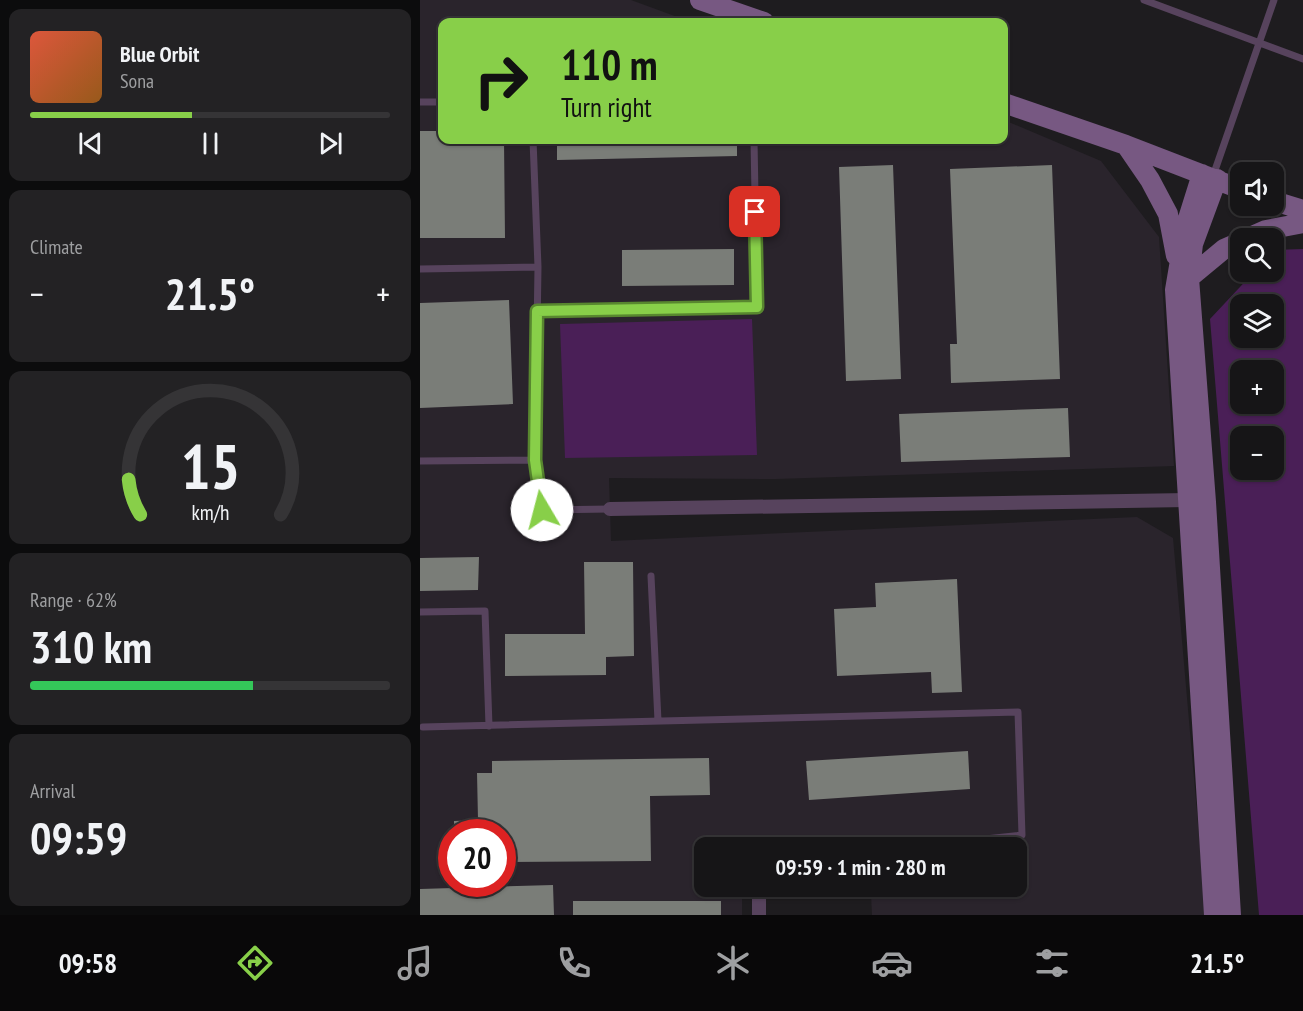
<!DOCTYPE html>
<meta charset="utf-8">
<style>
:root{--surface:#161517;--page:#232224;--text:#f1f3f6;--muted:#9e9fa1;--line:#353436;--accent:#88cf49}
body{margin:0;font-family:"PT Sans Narrow",sans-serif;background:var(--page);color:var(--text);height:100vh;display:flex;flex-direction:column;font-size:22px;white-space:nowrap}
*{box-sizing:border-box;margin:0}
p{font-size:20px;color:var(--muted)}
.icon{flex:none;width:33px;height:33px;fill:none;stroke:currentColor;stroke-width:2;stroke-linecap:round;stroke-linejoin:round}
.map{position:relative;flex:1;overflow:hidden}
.drawer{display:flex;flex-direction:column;gap:9px;padding:9px;background:#0c0c0d;width:420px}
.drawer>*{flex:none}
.guide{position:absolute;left:18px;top:18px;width:570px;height:126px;border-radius:12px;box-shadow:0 2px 4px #0004,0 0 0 2px var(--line);background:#88cf49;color:#111;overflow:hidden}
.tools{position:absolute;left:810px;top:162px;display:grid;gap:12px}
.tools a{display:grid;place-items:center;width:54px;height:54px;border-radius:12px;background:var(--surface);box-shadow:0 2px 4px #0004,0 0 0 2px var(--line);font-size:30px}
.speed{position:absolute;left:18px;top:819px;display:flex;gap:12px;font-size:30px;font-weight:700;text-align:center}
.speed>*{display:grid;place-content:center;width:78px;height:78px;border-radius:50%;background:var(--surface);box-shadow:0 2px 4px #0004,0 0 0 2px var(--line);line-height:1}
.speed .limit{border:9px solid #d22;background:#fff;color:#111}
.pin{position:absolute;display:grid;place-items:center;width:51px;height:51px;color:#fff;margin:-26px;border-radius:12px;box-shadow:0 3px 9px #0006}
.me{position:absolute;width:66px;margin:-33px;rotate:352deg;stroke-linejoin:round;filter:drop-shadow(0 0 4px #0008)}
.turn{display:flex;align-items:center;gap:21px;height:126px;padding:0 24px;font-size:27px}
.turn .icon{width:78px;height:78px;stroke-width:2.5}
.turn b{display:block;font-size:42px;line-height:51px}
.big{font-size:45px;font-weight:700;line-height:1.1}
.drawer .card{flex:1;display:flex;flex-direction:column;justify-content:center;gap:9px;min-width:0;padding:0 21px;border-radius:12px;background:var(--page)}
.drawer .dial{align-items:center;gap:0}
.dial svg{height:156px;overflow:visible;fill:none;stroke:var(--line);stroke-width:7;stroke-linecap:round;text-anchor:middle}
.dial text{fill:var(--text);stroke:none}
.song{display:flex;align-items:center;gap:18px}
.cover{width:72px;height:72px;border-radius:9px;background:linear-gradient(135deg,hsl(10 70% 55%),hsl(30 70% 35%))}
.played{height:6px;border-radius:3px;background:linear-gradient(90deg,var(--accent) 45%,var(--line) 45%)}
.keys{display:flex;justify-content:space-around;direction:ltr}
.heat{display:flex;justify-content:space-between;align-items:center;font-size:33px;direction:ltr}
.charge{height:9px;border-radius:4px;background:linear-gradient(90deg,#34c759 62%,var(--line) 0)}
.trip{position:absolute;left:274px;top:837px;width:333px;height:60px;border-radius:12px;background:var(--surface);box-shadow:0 2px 4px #0004,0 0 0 2px var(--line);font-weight:700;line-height:60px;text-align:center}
.tabs{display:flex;height:96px;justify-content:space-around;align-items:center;background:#090809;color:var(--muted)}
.tabs .icon{width:42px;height:42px}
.tabs .on{color:var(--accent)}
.tabs b{font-size:27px;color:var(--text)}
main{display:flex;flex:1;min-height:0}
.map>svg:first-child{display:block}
.built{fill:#2a242c;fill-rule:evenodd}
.green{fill:#4a1f57;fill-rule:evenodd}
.building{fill:#7a7d78}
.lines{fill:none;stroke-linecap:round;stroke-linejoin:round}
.lane{stroke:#57435d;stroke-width:7}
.street{stroke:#57435d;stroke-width:14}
.secondary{stroke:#775882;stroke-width:20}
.route-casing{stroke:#58872f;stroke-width:15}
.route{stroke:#88cf49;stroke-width:10}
</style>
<main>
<section class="drawer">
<div class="card">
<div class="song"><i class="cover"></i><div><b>Blue Orbit</b><p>Sona</p></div></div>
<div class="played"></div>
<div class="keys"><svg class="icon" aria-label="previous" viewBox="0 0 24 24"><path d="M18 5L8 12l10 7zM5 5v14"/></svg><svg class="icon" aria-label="pause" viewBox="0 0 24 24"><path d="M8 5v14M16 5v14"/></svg><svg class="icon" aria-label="next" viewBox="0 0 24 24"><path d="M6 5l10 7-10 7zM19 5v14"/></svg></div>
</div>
<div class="card"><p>Climate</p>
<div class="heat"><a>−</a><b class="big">21.5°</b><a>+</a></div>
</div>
<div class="card dial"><svg viewBox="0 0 100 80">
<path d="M14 69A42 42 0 1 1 86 69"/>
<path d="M14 69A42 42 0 0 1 8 51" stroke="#88cf49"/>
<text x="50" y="56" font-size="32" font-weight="700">15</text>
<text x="50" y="72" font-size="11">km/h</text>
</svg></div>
<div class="card"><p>Range · 62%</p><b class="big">310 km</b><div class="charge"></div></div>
<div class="card"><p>Arrival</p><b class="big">09:59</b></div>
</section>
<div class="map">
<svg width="883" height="915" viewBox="0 0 883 915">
<rect width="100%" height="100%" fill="#1e1c1f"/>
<path class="built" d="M 0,0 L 211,0 L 271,22 L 22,22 L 22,140 L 584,140 L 584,120 L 681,161 L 739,237 L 754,466 L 356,479 L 189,478 L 191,541 L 717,517 L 753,538 L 786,915 L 452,915 L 451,894 L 322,892 L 322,915 L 0,915 ZM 32,832 L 82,832 L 82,884 L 32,884 ZM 285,848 L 597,848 L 597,886 L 285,886 Z"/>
<path class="green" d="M 883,249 L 883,915 L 839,915 L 790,319 L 834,272 L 854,272 L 854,250 ZM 820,304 L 854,304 L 854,338 L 820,338 ZM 820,370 L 854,370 L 854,404 L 820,404 ZM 820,436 L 854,436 L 854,470 L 820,470 Z
M 332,319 L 337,455 L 145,458 L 140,324 Z"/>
<path class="building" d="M 0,131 L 22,131 L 22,140 L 84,140 L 85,238 L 0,238 Z
M 137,140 L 317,140 L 317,156 L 137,160 Z
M 473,165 L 481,379 L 426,381 L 419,167 Z
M 632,165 L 640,379 L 531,383 L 530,344 L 537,344 L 530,169 Z
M 314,249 L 314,285 L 202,286 L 202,250 Z
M 89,300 L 93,404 L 0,408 L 0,303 Z
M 648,408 L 650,457 L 481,462 L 479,414 Z
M 59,557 L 58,590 L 0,591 L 0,558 Z
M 164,562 L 213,562 L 214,656 L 186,657 L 186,675 L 85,676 L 85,634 L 165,634 Z
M 537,579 L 542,692 L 512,693 L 511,672 L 417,676 L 414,609 L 456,607 L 455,583 Z
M 548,751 L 550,789 L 389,800 L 386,761 Z
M 289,758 L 290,795 L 230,796 L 231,861 L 82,862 L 82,832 L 34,832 L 34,821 L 58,820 L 57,773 L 72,773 L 72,761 Z
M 133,885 L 134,915 L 0,915 L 0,889 Z
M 153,901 L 301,901 L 301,915 L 153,915 Z"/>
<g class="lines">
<path class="lane" d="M 724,0 L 883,59
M 0,102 L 22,102
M 113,140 L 118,267 L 115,460 L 122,510 L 190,509
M 793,176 L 854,0
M 0,269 L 118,267
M 117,311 L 337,307 L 334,140
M 0,461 L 115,460
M 231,576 L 238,721
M 0,612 L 65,611 L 69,726
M 3,727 L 598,712 L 602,835 L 490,847 L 357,842"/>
<path class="street" d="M 190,509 L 768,500
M 339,915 L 339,893"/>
<path class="secondary" d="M 280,0 L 344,22
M 584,103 L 706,145 L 820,189
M 706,145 L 730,180 L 748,214 L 756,256
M 782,174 L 766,225 L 755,290 L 794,915
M 797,179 L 773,244 L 769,278 L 786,502 L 811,915
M 854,201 L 883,210
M 828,238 L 846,230 L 883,223
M 769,278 L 804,249 L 820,242"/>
</g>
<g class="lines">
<defs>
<path id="route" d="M 122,510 L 115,460 L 117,311 L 337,307 L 335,212"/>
</defs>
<use href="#route" class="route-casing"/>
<use href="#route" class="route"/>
</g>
</svg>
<div class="tools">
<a><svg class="icon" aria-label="sound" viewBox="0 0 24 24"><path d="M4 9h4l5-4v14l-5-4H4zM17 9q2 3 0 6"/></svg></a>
<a><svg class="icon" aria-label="search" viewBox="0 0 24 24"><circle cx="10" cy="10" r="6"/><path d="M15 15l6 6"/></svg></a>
<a><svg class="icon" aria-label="layers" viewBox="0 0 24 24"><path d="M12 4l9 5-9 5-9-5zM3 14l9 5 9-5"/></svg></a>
<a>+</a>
<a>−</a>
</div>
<div class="speed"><div class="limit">20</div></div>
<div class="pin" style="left:335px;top:212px;background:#d93025"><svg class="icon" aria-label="arrive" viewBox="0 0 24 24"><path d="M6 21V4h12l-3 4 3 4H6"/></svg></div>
<svg class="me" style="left:122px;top:510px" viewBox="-20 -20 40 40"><circle r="19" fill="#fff"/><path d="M0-13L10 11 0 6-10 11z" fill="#88cf49"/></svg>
<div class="trip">09:59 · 1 min · 280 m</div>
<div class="guide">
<div class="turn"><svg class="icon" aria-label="right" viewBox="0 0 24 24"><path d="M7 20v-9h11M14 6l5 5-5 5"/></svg><div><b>110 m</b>Turn right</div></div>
</div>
</div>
</main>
<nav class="tabs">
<b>09:58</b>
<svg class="icon on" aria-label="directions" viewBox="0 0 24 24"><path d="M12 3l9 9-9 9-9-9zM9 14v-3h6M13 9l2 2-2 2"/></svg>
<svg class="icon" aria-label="music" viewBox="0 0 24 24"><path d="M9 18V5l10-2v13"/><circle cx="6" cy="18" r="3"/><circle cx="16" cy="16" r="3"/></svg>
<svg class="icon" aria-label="phone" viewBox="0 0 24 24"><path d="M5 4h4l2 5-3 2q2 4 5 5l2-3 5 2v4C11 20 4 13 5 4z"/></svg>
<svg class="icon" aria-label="climate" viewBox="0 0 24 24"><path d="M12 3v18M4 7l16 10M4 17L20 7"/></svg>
<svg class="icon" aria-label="car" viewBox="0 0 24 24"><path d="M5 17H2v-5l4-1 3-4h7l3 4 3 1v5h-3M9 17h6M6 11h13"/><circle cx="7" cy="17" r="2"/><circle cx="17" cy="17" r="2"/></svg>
<svg class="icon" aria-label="filters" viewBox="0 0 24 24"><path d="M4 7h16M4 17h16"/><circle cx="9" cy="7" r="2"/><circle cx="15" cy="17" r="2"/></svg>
<b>21.5°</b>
</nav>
